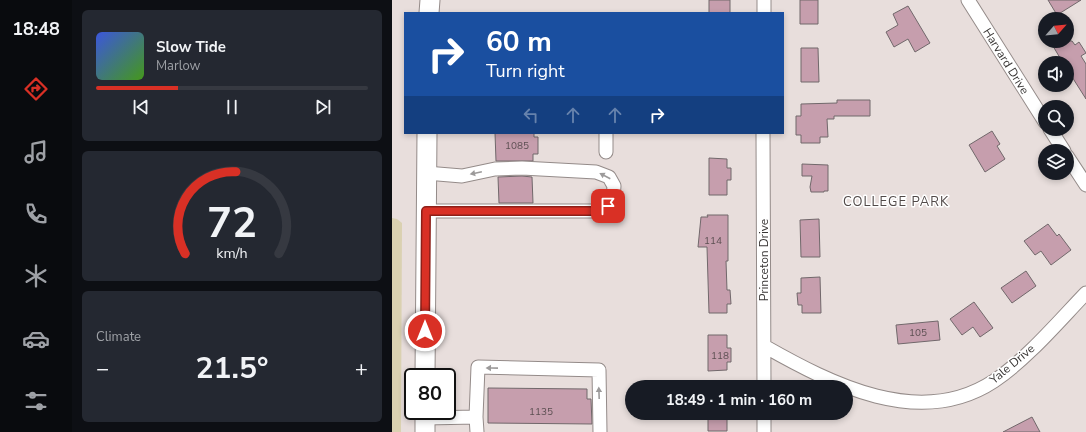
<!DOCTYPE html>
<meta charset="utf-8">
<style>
:root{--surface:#171b24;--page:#242831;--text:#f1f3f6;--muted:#9ea1a6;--line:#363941;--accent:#d93025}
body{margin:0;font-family:"Nunito Sans",sans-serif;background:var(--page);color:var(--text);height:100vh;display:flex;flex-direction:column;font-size:15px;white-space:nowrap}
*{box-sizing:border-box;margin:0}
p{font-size:13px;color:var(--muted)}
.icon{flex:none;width:22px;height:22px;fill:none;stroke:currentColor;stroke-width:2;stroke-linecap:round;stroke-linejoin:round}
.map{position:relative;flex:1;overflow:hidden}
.details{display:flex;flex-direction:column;gap:10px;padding:10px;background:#0d0f14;width:320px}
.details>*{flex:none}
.hud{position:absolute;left:12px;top:12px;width:380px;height:122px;border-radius:0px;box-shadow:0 2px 6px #0003;background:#1a4fa0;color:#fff;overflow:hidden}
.needle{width:26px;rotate:63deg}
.fabs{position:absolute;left:646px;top:12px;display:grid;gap:8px}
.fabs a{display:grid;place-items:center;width:36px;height:36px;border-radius:50%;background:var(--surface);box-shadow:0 2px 6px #0003;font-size:20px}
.speed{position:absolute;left:12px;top:368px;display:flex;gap:8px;font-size:20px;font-weight:700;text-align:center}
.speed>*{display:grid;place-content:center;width:52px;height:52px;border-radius:50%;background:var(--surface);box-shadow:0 2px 6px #0003;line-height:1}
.speed .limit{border:2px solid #111;border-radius:6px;background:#fff;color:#111}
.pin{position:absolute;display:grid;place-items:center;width:34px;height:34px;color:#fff;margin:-17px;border-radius:8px;box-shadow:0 2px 6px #0006}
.me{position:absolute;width:44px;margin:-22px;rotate:0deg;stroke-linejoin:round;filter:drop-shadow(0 0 3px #0008)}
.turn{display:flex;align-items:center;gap:14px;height:84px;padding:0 16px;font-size:18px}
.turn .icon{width:52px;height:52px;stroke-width:2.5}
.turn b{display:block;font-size:28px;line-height:34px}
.lanes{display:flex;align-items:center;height:38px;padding:0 16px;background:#0003;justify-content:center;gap:20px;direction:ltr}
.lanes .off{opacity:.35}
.big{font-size:30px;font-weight:700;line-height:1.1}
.details .widget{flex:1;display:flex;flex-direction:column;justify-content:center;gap:6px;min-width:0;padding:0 14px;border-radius:6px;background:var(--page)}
.details .dial{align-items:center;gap:0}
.dial svg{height:104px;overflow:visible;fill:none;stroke:var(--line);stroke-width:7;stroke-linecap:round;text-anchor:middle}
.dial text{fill:var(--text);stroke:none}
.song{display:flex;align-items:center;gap:12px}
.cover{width:48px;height:48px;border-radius:6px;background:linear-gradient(135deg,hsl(230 70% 55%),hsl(100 70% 35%))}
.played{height:4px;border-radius:2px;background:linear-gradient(90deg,var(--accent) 30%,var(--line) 30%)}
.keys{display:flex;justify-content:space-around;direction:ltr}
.heat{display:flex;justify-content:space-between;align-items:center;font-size:22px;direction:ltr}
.trip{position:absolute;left:233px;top:380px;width:228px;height:40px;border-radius:20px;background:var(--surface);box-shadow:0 2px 6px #0003;font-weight:700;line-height:40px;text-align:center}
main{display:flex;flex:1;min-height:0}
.menu{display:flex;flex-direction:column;width:72px;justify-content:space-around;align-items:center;background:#090b0e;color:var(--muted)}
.menu .icon{width:28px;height:28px}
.menu .current{color:var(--accent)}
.menu b{font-size:18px;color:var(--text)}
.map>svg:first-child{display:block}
.green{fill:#dad1b1}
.building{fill:#c69ead;stroke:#71686b}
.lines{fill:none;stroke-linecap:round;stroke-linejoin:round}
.minor-casing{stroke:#948b89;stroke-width:15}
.highway-casing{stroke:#948b89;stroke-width:21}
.minor{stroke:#fff;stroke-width:13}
.highway{stroke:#fff;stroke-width:19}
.oneway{fill:#9c9a9a}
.route-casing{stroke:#8d1f18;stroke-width:10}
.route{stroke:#d93025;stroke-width:7}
.labels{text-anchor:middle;stroke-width:3;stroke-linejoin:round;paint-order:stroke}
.number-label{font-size:10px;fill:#5c4f52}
.street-label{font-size:12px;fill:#383534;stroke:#fff}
.neighbourhood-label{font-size:13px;letter-spacing:1px;fill:#514948;stroke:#fff}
</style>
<main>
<nav class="menu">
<b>18:48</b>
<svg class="icon current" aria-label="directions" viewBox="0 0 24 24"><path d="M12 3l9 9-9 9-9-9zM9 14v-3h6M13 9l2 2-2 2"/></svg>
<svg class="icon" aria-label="music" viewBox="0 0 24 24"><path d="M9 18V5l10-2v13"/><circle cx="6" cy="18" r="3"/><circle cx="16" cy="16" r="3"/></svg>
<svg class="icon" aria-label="phone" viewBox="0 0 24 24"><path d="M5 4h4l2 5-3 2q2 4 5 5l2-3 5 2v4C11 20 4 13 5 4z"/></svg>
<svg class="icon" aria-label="climate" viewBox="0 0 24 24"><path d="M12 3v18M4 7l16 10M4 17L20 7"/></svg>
<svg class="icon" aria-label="car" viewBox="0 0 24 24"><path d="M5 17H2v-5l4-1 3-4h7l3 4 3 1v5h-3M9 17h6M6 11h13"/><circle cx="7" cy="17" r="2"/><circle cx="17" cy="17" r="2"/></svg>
<svg class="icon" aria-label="filters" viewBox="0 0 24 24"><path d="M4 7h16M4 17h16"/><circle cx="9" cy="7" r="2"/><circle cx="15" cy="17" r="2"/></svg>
</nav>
<section class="details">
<div class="widget">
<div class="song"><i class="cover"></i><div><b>Slow Tide</b><p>Marlow</p></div></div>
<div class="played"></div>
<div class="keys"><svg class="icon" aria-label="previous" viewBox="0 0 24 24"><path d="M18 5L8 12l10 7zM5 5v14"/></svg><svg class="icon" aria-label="pause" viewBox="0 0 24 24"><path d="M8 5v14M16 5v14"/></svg><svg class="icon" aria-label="next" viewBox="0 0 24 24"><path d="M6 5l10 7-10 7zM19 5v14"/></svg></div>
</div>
<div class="widget dial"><svg viewBox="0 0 100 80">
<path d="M14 69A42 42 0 1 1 86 69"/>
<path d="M14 69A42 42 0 0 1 53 6" stroke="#d93025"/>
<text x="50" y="56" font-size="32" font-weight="700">72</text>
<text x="50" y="72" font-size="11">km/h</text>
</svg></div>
<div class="widget"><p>Climate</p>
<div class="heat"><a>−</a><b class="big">21.5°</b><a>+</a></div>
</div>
</section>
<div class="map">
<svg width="694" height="432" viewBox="0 0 694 432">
<rect width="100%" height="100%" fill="#e8dedc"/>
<path class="green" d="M 0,218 L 5,219 L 10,223 L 9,432 L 0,432 Z"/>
<path class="building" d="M 317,0 L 338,0 L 338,13 L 317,13 Z
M 408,0 L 426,0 L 426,24 L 408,24 Z
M 656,0 L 689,0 L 665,15 Z
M 516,6 L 538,43 L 523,52 L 516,39 L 502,47 L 494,32 L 506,25 L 501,14 Z
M 658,41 L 680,41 L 683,45 L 687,42 L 694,53 L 689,56 L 694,64 L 694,99 L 675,69 L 675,63 L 671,63 Z
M 409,48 L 426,48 L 427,82 L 409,82 Z
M 445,100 L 478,100 L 478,116 L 442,116 L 442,119 L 435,119 L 436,137 L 428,137 L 428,143 L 409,143 L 409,135 L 404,135 L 404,116 L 409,116 L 409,104 L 445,103 Z
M 600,131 L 608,144 L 605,146 L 613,159 L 593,172 L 577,145 Z
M 103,133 L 142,133 L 142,137 L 146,137 L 146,154 L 141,154 L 141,161 L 104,161 Z
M 317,158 L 335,159 L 335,168 L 339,168 L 339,180 L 335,180 L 335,195 L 317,195 Z
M 410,164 L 436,165 L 436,191 L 432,191 L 432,192 L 419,192 L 418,187 L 420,176 L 410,176 Z
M 130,176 L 140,177 L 141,203 L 107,203 L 106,177 Z
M 315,215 L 336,215 L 336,261 L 334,261 L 335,290 L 338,290 L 339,304 L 335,304 L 335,313 L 317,313 L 315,247 L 306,247 L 309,217 L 316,217 Z
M 427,219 L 428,257 L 409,257 L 408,220 Z
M 656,224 L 665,236 L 667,234 L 679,250 L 659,265 L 649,251 L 643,255 L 632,241 Z
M 634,271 L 644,286 L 620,303 L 609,288 Z
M 428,277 L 429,313 L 410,313 L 410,305 L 406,305 L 405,293 L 409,293 L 409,278 Z
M 582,302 L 601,328 L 588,337 L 581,327 L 570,335 L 558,319 Z
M 546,321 L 548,340 L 506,344 L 504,325 Z
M 316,335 L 335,335 L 335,348 L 339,348 L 339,362 L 335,362 L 335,370 L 316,371 Z
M 96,388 L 195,389 L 195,399 L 199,399 L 200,424 L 96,423 Z
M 316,413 L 335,413 L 335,431 L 316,431 Z
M 640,417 L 648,432 L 611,432 Z"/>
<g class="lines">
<defs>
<path id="minor" d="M 576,0 L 653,122
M 372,13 L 372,0
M 658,129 L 672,151
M 214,133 L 214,152
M 371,133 L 372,387
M 675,156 L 694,185
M 33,211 L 209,211 L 217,206 L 221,199 L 222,186 L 217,177 L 204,172 L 130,168 L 103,169 L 70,176 L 34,173
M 372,346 C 439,384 528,430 602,381 C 635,359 667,321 694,293
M 33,418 L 84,417
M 85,432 L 84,417 L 86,367 L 207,370 L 208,432
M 372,432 L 372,413"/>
<path id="highway" d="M 37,13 L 38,0
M 33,377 L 35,133
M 33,411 L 33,432"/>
</defs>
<use href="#minor" class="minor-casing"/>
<use href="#highway" class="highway-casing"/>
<use href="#minor" class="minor"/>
<use href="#highway" class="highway"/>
</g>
<defs><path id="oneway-solid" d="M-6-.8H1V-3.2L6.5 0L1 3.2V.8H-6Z"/></defs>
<g class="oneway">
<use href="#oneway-solid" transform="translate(84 173) rotate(168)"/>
<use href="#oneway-solid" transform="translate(213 176) rotate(-152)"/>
<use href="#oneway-solid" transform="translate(100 368) rotate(-179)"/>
<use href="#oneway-solid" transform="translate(207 393) rotate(-92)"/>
</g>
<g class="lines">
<defs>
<path id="route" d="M 33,331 L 34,211 L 209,211 L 216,206"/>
</defs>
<use href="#route" class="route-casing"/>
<use href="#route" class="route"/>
</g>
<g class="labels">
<g class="number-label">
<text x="125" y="149">1085</text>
<text x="321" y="244">114</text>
<text x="526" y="336">105</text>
<text x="328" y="359">118</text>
<text x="149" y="415">1135</text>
</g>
<g class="street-label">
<text transform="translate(614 61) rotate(58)" y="4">Harvard Drive</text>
<text transform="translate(372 260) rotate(-90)" y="4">Princeton Drive</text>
<text transform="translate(620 364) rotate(-40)" y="4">Yale Drive</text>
</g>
<g class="neighbourhood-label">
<text x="504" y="206">COLLEGE PARK</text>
</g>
</g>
</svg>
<div class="fabs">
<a><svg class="needle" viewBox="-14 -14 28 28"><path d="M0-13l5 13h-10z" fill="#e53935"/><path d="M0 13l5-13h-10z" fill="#9ea1a6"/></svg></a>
<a><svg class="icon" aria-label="sound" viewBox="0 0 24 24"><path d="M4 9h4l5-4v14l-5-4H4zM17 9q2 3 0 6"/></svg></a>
<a><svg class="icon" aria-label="search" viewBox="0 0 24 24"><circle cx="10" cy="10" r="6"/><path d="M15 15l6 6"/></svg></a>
<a><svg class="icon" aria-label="layers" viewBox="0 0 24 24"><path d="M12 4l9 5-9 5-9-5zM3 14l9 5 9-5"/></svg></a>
</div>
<div class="speed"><div class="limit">80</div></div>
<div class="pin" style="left:216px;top:206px;background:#d93025"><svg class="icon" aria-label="arrive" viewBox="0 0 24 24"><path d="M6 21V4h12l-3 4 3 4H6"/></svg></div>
<svg class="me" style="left:33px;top:331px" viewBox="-20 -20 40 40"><circle r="17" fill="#d93025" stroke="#fff" stroke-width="3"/><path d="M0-11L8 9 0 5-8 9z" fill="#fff"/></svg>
<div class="trip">18:49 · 1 min · 160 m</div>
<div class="hud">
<div class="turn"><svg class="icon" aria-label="right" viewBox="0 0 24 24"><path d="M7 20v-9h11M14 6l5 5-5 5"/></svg><div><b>60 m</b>Turn right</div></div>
<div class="lanes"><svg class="icon off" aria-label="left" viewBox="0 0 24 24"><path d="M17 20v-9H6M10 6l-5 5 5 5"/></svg><svg class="icon off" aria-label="ahead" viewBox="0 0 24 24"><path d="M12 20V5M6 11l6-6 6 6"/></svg><svg class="icon off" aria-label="ahead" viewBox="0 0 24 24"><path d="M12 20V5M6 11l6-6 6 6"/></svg><svg class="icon" aria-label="right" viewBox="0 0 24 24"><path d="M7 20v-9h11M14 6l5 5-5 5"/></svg></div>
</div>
</div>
</main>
